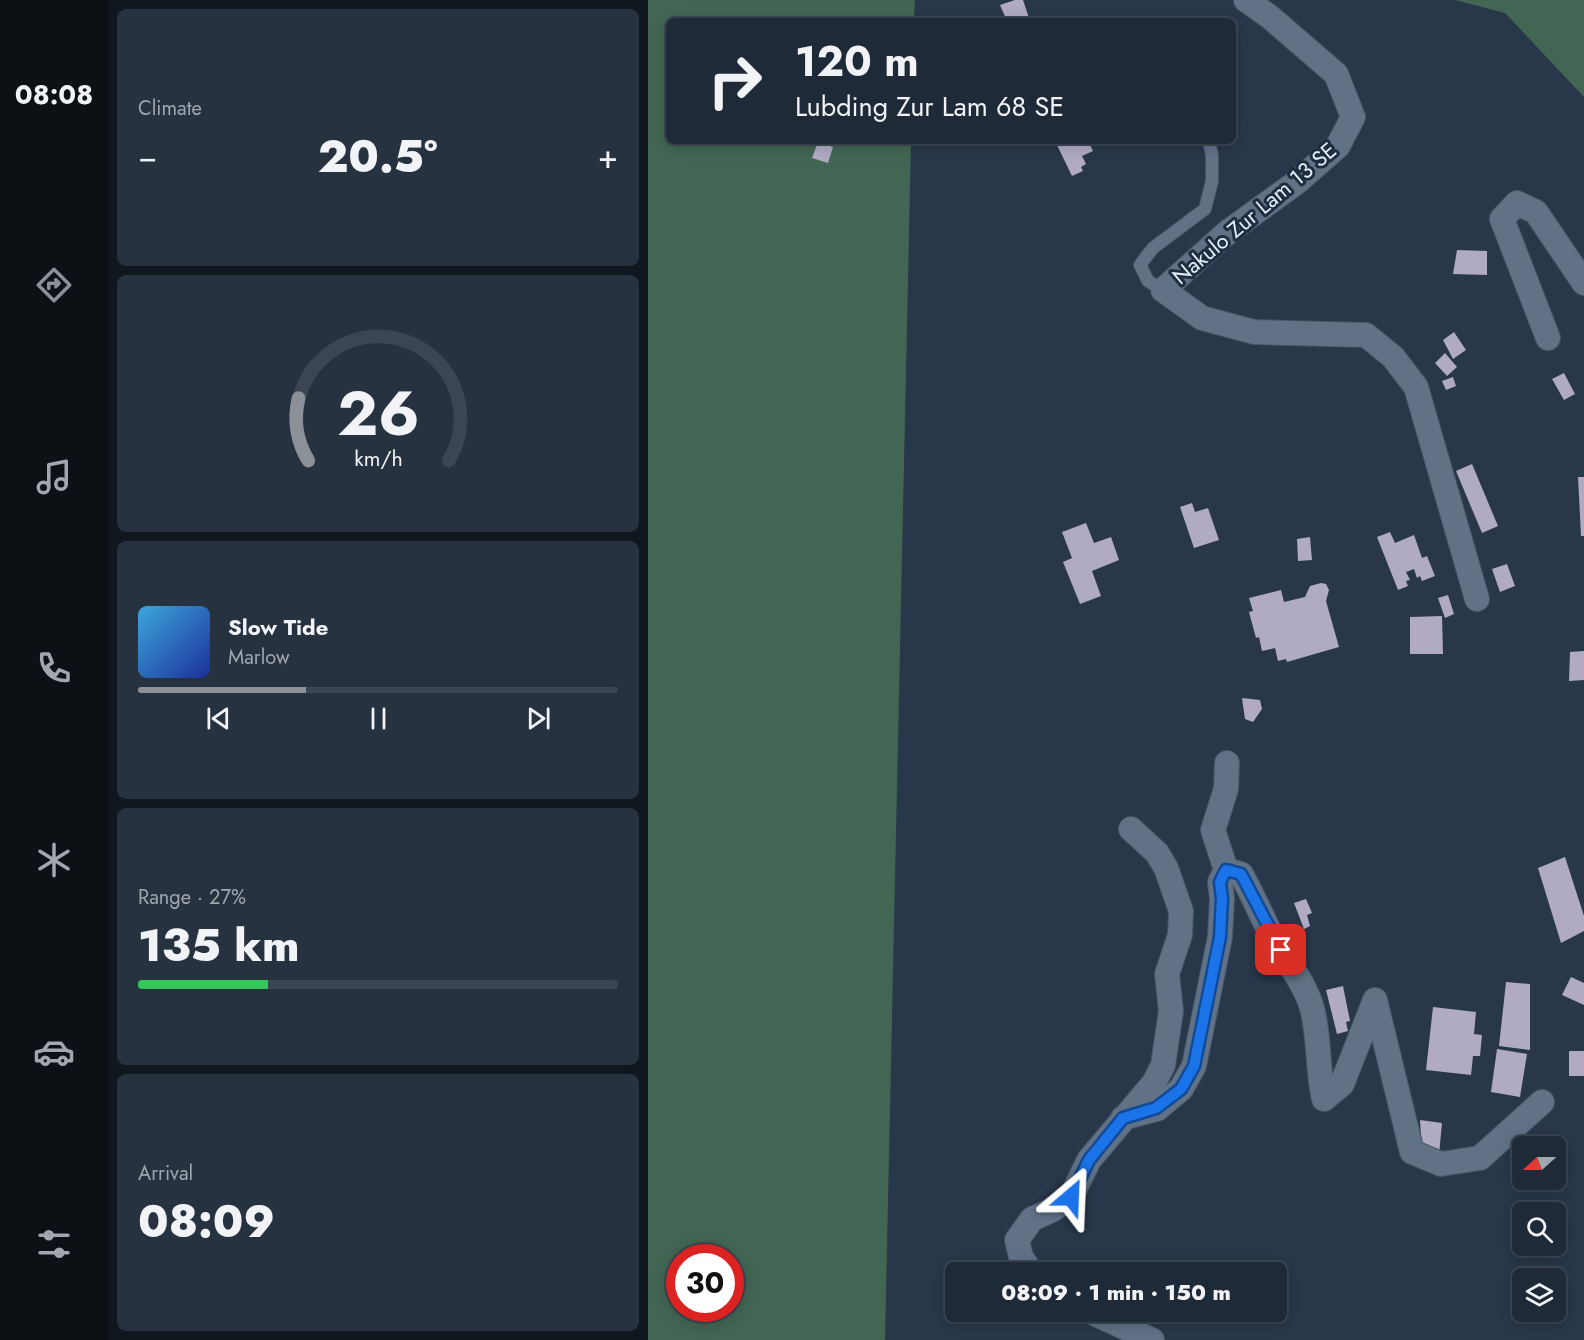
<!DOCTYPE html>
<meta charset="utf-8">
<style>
:root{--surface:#1e2a38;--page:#263240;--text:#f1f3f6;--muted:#a1a7ae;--line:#3c4653;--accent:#8c9099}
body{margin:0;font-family:Jost,sans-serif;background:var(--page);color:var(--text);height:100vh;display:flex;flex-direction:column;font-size:22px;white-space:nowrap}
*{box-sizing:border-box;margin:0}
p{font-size:20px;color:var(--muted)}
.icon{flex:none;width:33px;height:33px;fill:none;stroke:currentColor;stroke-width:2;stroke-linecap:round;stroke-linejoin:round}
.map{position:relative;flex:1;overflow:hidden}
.panel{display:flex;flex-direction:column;gap:9px;padding:9px;background:#10171f;width:540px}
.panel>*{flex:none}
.banner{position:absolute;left:18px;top:18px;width:570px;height:126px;border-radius:9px;box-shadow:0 3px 15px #0003,0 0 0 2px var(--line);background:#1e2a38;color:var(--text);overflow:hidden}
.needle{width:39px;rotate:249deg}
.controls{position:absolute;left:864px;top:1136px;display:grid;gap:12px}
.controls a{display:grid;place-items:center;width:54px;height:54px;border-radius:9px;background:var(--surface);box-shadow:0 3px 15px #0003,0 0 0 2px var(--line);font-size:30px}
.speed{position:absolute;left:18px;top:1244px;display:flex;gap:12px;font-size:30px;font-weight:700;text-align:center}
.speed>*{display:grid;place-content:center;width:78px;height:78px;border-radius:50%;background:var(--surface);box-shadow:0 3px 15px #0003,0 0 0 2px var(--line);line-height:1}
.speed .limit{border:9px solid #d22;background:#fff;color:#111}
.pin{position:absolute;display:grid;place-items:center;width:51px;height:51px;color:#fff;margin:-26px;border-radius:12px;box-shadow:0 3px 9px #0006}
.me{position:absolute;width:66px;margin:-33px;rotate:26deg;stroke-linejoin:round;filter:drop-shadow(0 0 4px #0008)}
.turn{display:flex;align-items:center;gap:21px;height:126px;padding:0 30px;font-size:27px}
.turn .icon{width:78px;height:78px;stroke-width:2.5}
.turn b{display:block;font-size:42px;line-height:51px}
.big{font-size:45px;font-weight:800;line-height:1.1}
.panel .widget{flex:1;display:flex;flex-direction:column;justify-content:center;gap:9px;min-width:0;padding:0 21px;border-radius:9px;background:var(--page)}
.panel .dial{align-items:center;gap:0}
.dial svg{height:156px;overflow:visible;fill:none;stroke:var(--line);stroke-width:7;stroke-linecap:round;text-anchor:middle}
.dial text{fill:var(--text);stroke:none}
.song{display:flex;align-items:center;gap:18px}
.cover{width:72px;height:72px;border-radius:9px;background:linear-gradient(135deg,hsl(200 70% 55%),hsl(230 70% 35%))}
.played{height:6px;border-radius:3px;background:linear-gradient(90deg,var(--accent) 35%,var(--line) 35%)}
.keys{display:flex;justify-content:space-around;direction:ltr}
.heat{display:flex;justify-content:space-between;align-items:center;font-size:33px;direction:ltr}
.charge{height:9px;border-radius:4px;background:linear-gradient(90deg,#34c759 27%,var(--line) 0)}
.trip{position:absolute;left:297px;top:1262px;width:342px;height:60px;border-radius:9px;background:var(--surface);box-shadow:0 3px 15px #0003,0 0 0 2px var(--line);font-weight:800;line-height:60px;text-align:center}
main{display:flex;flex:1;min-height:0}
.dock{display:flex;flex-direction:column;width:108px;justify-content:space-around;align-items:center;background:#0c1116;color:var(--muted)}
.dock .icon{width:42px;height:42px}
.dock .active{color:var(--accent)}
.dock b{font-size:27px;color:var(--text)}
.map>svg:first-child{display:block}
.green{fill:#426653;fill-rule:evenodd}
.building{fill:#b1aac5}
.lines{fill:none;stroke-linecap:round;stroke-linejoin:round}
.service-casing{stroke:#475565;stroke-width:14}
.minor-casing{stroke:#475565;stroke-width:26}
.service{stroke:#617287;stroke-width:12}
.minor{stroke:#617287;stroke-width:24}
.route-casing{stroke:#114b97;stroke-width:15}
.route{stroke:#1a73e8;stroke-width:10}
.labels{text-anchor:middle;stroke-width:6;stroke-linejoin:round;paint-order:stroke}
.street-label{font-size:22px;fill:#e5effb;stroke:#1f2e3f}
</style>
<main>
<nav class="dock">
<b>08:08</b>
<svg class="icon active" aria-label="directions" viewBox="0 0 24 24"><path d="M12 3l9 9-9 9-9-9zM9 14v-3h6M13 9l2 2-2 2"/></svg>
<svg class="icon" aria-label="music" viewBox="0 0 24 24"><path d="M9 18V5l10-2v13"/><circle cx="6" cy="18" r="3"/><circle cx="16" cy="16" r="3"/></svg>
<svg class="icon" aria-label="phone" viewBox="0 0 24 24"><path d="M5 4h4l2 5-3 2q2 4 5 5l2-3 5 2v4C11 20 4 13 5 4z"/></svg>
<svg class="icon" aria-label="climate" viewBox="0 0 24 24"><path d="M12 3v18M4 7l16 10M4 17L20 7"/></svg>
<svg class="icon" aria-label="car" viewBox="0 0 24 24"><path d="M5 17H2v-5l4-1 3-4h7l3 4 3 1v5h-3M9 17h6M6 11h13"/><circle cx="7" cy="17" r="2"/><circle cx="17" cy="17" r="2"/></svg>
<svg class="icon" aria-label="filters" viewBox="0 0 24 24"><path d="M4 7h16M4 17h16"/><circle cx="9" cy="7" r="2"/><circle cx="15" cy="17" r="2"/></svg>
</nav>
<section class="panel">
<div class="widget"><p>Climate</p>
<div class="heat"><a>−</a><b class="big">20.5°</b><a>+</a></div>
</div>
<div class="widget dial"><svg viewBox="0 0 100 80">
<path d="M14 69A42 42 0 1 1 86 69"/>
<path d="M14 69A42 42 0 0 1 9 37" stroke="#8c9099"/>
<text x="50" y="56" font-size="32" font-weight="700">26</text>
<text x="50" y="72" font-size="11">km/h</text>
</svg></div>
<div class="widget">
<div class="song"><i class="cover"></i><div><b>Slow Tide</b><p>Marlow</p></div></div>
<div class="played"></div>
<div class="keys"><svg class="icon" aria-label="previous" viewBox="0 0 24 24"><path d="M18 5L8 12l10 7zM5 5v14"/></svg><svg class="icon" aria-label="pause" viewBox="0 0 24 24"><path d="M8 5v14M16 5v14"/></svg><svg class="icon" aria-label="next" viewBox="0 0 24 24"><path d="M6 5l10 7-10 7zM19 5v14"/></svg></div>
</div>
<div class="widget"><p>Range · 27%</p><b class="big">135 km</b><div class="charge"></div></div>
<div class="widget"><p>Arrival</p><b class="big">08:09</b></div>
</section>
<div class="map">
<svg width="936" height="1340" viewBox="0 0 936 1340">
<rect width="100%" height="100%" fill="#28384a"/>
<path class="green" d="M 0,0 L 267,0 L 266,21 L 21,21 L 21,141 L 263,141 L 237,1340 L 0,1340 ZM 32,1257 L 82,1257 L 82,1308 L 32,1308 Z
M 807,0 L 936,0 L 936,97 L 857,13 Z"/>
<path class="building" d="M 367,0 L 375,0 L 382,21 L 359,21 L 352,5 Z
M 407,141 L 440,141 L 445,151 L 434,156 L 438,164 L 433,167 L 435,171 L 424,176 Z
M 170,142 L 185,147 L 180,163 L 164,158 Z
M 809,250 L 839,251 L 839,275 L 805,274 Z
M 806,332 L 818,350 L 805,359 L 795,340 Z
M 797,353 L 809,367 L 799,376 L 787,363 Z
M 916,373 L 927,394 L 916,400 L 904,379 Z
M 805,377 L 808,386 L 798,390 L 794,381 Z
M 824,464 L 850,526 L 834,533 L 808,471 Z
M 930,477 L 936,477 L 936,536 L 933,536 Z
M 544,503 L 547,512 L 560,508 L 571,540 L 546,548 L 532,507 Z
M 438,523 L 446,543 L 463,537 L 471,560 L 444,571 L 453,596 L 432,604 L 415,562 L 424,558 L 414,532 Z
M 742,532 L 747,543 L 766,535 L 774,558 L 779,556 L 787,576 L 774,581 L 772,576 L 769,578 L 766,569 L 758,572 L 762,580 L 758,581 L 760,586 L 750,590 L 729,537 Z
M 662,537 L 664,560 L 650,561 L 649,539 Z
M 859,564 L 867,586 L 852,592 L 844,569 Z
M 673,583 L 678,584 L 681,590 L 678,601 L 691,647 L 639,662 L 638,659 L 630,661 L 627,648 L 614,651 L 611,637 L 608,638 L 601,612 L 605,611 L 601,598 L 633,590 L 636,602 L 657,597 L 662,586 Z
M 800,595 L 806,614 L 797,618 L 790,598 Z
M 794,616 L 795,654 L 762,654 L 762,617 Z
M 936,651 L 936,680 L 921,681 L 922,652 Z
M 594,698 L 612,700 L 614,709 L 605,722 L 597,719 Z
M 917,857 L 936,916 L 936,931 L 913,943 L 890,868 Z
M 658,899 L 664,913 L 659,915 L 662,926 L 656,929 L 646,903 Z
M 923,977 L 936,983 L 936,1005 L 914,995 Z
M 858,982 L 882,984 L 882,1050 L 851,1046 Z
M 695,986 L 702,1021 L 698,1022 L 700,1031 L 689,1034 L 678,990 Z
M 785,1007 L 828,1012 L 826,1034 L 834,1035 L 832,1056 L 825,1056 L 823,1075 L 778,1070 Z
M 849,1049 L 879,1054 L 872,1097 L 843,1092 Z
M 921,1051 L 936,1051 L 936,1076 L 921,1076 Z
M 772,1120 L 794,1123 L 791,1155 L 774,1152 Z"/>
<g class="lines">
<defs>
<path id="service" d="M 515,290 L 500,281 L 492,265 L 505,248 L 557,209 L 564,181 L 564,155 L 561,141"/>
<path id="minor" d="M 598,0 L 622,17 L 688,74 L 705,117 L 690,146 L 649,182 L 580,232 L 515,290 L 554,318 L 606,332 L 718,335 L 745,357 L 768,387 L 829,599
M 900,338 L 854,219 L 869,203 L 888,212 L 936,283
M 578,870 L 565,830 L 578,789 L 579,763
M 475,1118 L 509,1109 L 533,1089 L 546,1066 L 572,937 L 574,899 L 572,882 L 578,870 L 593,874 C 604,893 612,913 622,932 C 635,958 656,980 664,1008 C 672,1039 669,1069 676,1099 L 694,1084 L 727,1000 L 764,1152 L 793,1164 L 832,1158 L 894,1102
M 383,1272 L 373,1257 L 369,1240 L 384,1219 L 404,1210 L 423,1197 L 441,1160 L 506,1083 L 515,1065 L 523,1011 L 519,974 L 532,935 L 533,911 L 518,868 L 509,853 L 483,829
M 441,1311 L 504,1340"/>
</defs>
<use href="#service" class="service-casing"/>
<use href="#minor" class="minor-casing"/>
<use href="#service" class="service"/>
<use href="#minor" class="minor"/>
</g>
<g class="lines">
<defs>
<path id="route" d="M 423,1197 L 441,1160 L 475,1118 L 508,1108 L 533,1089 L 546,1066 L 572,937 L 574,899 L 572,882 L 578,870 L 593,874 L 633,950"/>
</defs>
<use href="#route" class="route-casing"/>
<use href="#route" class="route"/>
</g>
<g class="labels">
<g class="street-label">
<text transform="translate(606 213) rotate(-40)" y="8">Nakulo Zur Lam 13 SE</text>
</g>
</g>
</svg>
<div class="controls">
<a><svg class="needle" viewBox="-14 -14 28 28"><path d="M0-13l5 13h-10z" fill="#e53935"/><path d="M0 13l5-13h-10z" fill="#a1a7ae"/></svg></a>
<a><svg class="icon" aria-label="search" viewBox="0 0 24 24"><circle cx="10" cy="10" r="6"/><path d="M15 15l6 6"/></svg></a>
<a><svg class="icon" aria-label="layers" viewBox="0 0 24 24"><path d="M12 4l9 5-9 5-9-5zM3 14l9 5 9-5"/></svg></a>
</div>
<div class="speed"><div class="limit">30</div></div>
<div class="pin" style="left:633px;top:950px;background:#d93025"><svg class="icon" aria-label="arrive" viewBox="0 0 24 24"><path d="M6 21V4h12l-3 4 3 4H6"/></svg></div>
<svg class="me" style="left:423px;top:1197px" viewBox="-20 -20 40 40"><path d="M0-17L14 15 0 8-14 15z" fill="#1a73e8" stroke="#fff" stroke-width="4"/></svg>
<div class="trip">08:09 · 1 min · 150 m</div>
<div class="banner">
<div class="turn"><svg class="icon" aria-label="right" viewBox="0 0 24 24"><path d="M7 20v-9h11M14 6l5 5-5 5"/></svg><div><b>120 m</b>Lubding Zur Lam 68 SE</div></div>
</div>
</div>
</main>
